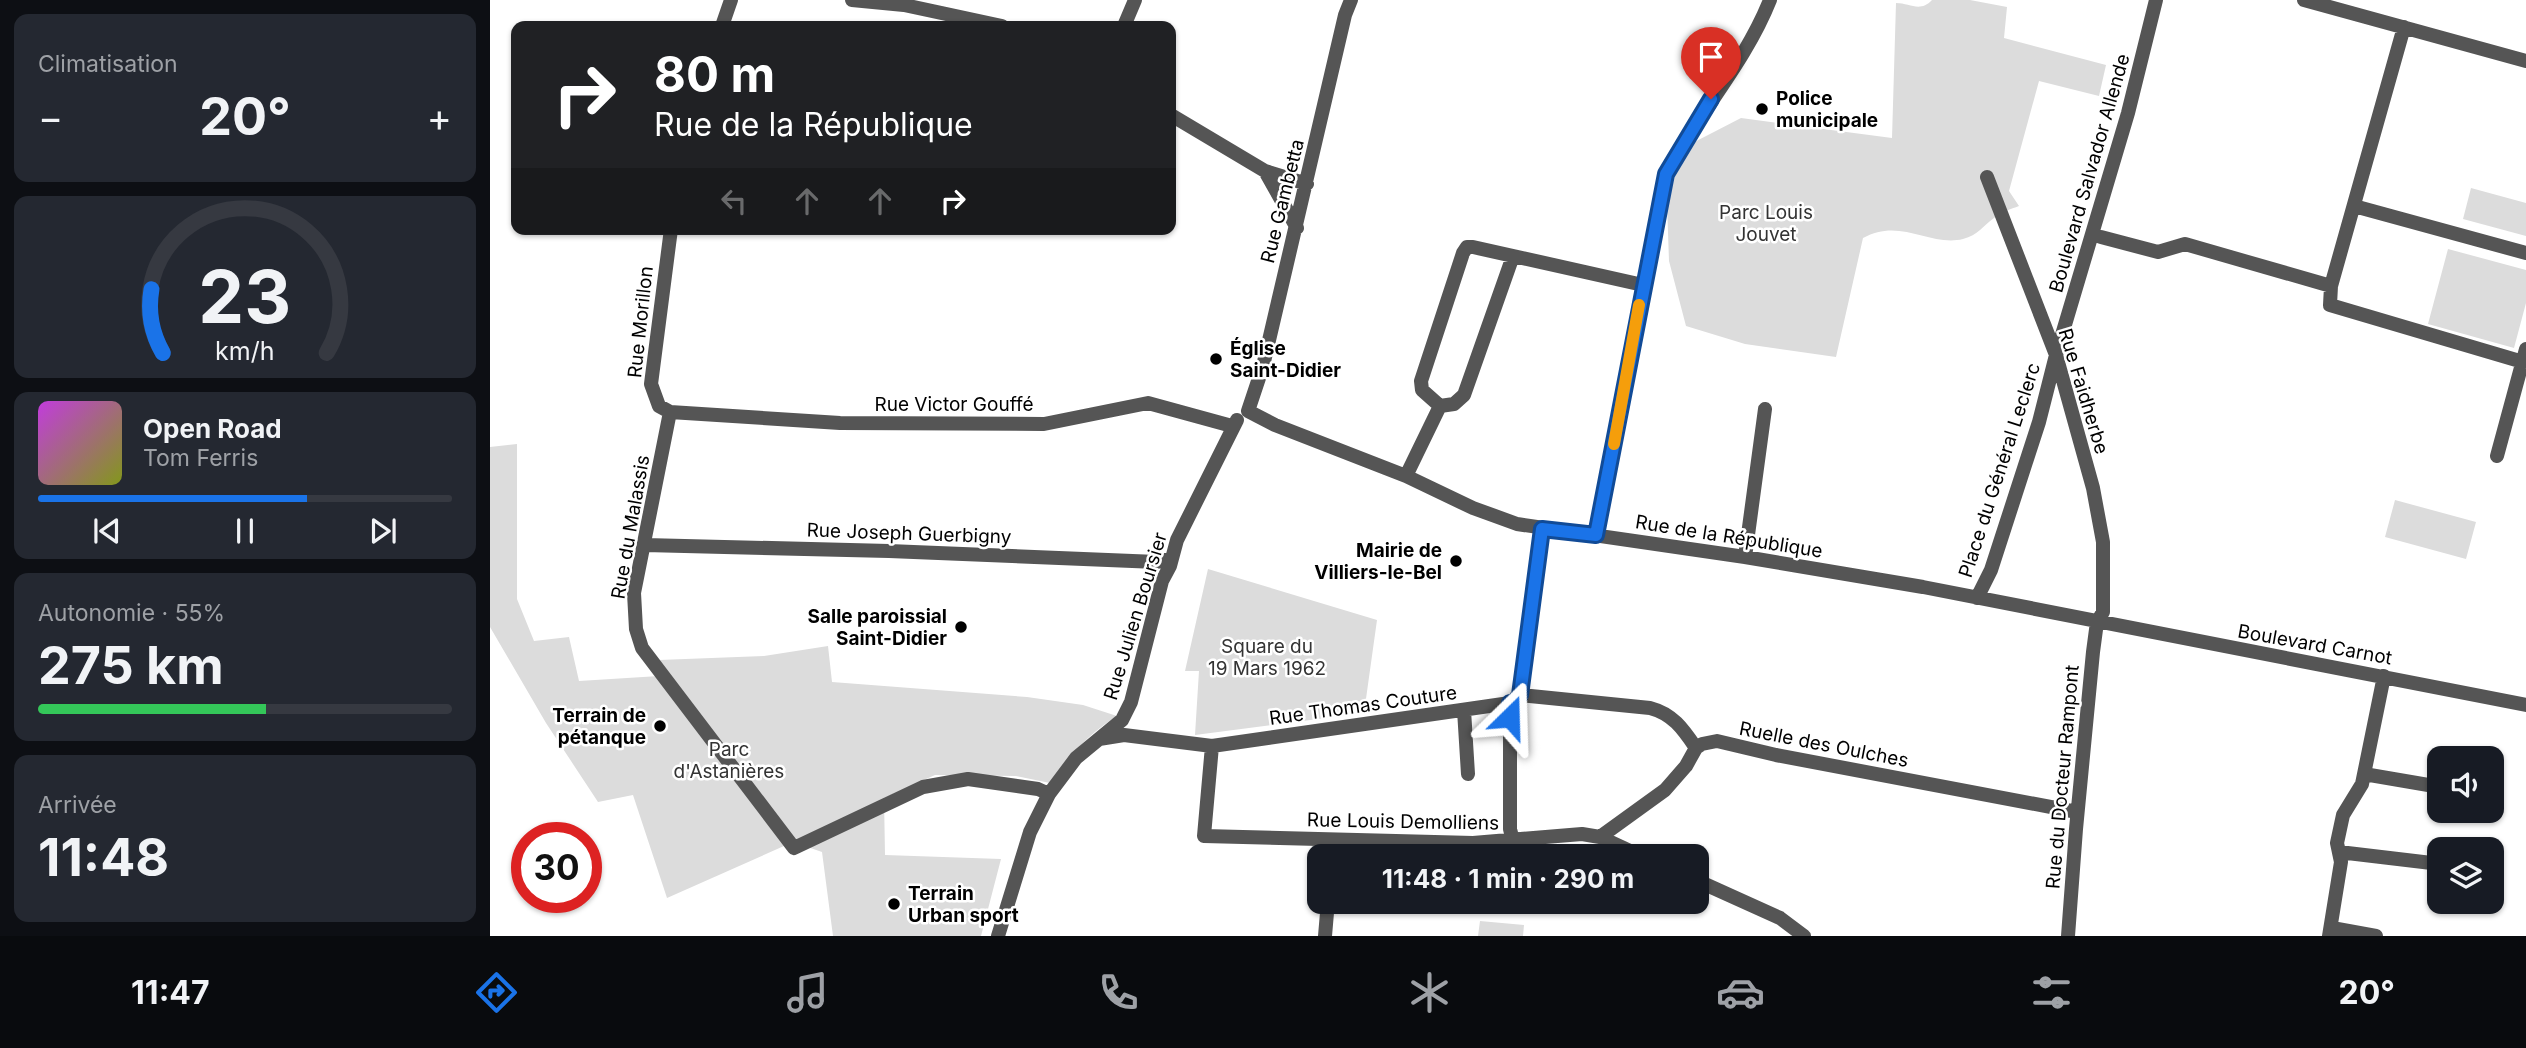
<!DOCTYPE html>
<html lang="fr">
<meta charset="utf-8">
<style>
:root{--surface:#171b24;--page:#242831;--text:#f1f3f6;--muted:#9ea1a6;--line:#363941;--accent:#1a73e8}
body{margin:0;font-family:Inter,sans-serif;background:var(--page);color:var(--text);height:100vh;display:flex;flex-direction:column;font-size:26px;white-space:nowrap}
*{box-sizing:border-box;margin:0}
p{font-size:23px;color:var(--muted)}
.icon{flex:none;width:38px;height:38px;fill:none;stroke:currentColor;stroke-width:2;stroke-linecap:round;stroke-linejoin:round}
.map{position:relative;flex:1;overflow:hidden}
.drawer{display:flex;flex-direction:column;gap:14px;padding:14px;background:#0d0f14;width:490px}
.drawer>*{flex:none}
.guide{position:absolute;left:21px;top:21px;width:665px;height:214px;border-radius:14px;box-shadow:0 2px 5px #0004;background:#202124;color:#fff;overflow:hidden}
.buttons{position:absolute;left:1937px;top:746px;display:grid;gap:14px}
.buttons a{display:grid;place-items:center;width:77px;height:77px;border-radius:14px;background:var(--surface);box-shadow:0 2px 5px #0004;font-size:35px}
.speed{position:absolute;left:21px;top:822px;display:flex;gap:14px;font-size:35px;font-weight:700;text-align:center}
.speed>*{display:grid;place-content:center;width:91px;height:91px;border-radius:50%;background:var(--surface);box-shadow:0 2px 5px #0004;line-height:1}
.speed .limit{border:10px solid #d22;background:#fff;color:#111}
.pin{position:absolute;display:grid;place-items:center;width:60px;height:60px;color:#fff;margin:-72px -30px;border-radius:50% 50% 50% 0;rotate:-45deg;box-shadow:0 0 7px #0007}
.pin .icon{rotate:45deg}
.me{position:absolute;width:77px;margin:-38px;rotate:22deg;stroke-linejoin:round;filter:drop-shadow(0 0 5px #0008)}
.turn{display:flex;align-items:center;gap:24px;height:147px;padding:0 28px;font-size:32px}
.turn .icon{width:91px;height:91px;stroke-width:2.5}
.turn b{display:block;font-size:49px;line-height:60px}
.lanes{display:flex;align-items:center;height:66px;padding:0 28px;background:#0003;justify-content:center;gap:35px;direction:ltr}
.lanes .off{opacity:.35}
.big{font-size:52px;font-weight:700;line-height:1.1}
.drawer .widget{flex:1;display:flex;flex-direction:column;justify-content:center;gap:10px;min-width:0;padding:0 24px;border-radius:14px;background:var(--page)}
.drawer .dial{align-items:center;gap:0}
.dial svg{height:182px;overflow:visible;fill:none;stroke:var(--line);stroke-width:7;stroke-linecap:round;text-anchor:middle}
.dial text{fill:var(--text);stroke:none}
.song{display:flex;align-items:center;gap:21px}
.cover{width:84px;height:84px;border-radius:10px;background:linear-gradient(135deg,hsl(290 70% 55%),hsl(70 70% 35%))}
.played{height:7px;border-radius:4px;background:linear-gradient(90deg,var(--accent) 65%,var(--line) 65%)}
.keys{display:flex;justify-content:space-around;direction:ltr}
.heat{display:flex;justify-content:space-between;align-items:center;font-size:38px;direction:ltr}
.charge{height:10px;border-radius:5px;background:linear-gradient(90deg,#34c759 55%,var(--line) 0)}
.trip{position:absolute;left:817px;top:844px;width:402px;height:70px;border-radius:14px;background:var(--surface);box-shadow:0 2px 5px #0004;font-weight:700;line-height:70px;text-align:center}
.dock{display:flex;height:112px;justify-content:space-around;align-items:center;background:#090b0e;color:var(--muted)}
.dock .icon{width:49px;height:49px}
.dock .on{color:var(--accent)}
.dock b{font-size:32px;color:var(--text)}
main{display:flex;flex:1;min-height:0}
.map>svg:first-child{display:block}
.green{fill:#dcdcdc}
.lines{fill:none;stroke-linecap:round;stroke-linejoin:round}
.street{stroke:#555;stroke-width:14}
.route-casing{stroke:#114b97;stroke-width:18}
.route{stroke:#1a73e8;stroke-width:12}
.slow{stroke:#f59e0b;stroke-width:12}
.poi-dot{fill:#000;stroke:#fff;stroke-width:2.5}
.labels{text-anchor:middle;stroke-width:5;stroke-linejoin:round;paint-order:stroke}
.poi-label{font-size:19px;font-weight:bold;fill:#000;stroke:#fff;text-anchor:start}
.street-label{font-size:19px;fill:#000;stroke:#fff}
.park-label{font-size:19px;fill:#333;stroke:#fff}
</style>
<main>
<section class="drawer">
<div class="widget"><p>Climatisation</p>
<div class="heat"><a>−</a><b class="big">20°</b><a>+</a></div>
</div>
<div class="widget dial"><svg viewBox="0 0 100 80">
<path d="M14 69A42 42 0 1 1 86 69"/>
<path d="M14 69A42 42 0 0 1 9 41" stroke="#1a73e8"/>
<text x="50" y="56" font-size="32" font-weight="700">23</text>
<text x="50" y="72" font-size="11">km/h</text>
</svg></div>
<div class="widget">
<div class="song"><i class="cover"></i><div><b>Open Road</b><p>Tom Ferris</p></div></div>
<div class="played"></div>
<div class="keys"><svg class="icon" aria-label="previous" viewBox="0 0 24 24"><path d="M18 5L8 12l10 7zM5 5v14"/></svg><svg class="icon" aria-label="pause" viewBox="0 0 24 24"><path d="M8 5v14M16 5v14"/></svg><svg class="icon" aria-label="next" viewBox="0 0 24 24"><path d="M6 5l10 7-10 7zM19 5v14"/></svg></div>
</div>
<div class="widget"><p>Autonomie · 55%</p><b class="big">275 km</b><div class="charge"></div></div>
<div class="widget"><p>Arrivée</p><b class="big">11:48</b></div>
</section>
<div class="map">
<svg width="2036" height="936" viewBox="0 0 2036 936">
<rect width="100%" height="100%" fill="#fff"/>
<path class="green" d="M 1442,0 L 1480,0 L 1517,7 L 1514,38 L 1616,65 L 1609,96 L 1549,81 L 1519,191 L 1529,206 C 1521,209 1511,212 1504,218 C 1493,226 1488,235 1473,239 C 1440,247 1410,217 1373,238 L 1346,357 L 1255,344 L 1196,326 L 1179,261 L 1176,174 L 1189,150 L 1251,118 L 1402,138 L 1406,3 C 1420,3 1430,13 1442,0 Z
M 1981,188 L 2036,203 L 2036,236 L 1973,219 Z
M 1958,249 L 2036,270 L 2036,303 L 2024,348 L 1938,324 Z
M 27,444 L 27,599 L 44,641 L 79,637 L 89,681 L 169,676 L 169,660 L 274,656 L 338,646 L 342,682 L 537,697 L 593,705 L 627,716 C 601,732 576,758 560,783 L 526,776 L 445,775 L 394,798 L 395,855 L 511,859 L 491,936 L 343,936 L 332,852 L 303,842 L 177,898 L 143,795 L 108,802 L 56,723 L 0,627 L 0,447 Z
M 1905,500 L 1986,522 L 1976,559 L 1895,537 Z
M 718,569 L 887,620 L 874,713 L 705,735 L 709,671 L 695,671 Z
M 990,921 L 1034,925 L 1033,936 L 988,936 Z"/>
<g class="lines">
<path class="street" d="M 362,0 L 414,5 L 512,26
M 1814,0 L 2036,61
M 232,26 L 241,0
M 634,26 L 645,0
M 681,115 L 775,171 L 807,228
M 775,171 L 817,184
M 1497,177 L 1566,355 L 1603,488 L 1613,542 L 1613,612 L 1607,622 L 1603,652 L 1586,829 L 1578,936
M 1864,206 L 2036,253
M 181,229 L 161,384 L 169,406 L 180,412 L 350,423 L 554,424 L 658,403 L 742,426
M 1611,237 L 1668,252 L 1695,244 L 1841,286 L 1840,305 L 2033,362
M 1023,256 L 974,395 L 964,404 L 950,406 L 932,390 L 931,381 L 973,253 L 977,247 L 983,247 L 1153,285
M 1841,286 L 1914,27
M 758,411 L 785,425 L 916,476 L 983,508 L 1027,524 L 1255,557 L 1433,587 L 2036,705
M 758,411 L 773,366 L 855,15 L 861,0
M 180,412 L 144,593 L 146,629 L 152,648 L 304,848 L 433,787 L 478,779 L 548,789 L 559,794
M 2007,456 L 2036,349
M 916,476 L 950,406
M 1106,535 L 1176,174 C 1208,114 1255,63 1280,0
M 155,545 L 399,551 L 667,562 L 682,558
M 1255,557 L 1275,409
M 1487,598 L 1501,570 L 1549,422 L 1566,355 L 1638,113 L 1666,0
M 1030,695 L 1052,529
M 1020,703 L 1020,829 L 1023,841
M 974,710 L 978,774
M 609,739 L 634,735 L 722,746 L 1020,703 L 1025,702 L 1030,695 L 1160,708 C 1183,714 1193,729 1206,748
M 722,746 L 714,836 L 983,843 L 1092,834 L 1110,837 L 1151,856
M 1967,758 L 1968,753
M 1874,774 L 1950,787
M 1110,837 L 1175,790 L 1196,766 L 1206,748 L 1212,744 L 1227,741 L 1286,755 L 1587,812
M 1849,852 L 1950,864
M 842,856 L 844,840
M 1208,881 L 1290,918 L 1314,936
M 1842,928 L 1886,936
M 508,936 L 540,832 L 559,794 L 586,758 L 632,720 L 641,702 L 672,581 L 680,566 L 687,540 L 747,420
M 835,936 L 838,901
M 1839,936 L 1851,862 L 1847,843 L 1853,815 L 1872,784 L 1894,676"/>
</g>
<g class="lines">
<defs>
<path id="route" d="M 1020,717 L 1020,703 L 1025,702 L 1030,695 L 1052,529 L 1106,535 L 1176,174 L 1221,99"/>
</defs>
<use href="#route" class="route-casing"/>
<use href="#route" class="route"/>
<path class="slow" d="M 1124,444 L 1149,305"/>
</g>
<g class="poi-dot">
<circle cx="1272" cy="109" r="7"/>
<circle cx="726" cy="359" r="7"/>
<circle cx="966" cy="561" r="7"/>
<circle cx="471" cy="627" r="7"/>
<circle cx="170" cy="726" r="7"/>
<circle cx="404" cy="904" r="7"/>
</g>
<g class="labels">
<g class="poi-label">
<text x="1286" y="105">Police<tspan x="1286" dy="22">municipale</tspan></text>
<text x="740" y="355">Église<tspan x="740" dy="22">Saint-Didier</tspan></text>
<text x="952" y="557" text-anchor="end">Mairie de<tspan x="952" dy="22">Villiers-le-Bel</tspan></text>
<text x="457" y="623" text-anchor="end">Salle paroissial<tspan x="457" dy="22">Saint-Didier</tspan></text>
<text x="156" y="722" text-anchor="end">Terrain de<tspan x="156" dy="22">pétanque</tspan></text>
<text x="418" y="900">Terrain<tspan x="418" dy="22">Urban sport</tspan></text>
</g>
<g class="street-label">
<text transform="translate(1599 173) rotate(-74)" y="7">Boulevard Salvador Allende</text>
<text transform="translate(792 201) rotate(-76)" y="7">Rue Gambetta</text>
<text transform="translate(150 322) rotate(-84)" y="7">Rue Morillon</text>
<text transform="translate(1594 391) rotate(73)" y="7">Rue Faidherbe</text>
<text x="464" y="411">Rue Victor Gouffé</text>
<text transform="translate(1509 470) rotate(-72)" y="7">Place du Général Leclerc</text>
<text transform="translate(140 527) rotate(-80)" y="7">Rue du Malassis</text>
<text transform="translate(419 533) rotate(2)" y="7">Rue Joseph Guerbigny</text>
<text transform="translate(1239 536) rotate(9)" y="7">Rue de la République</text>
<text transform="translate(645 616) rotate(-73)" y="7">Rue Julien Boursier</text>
<text transform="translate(1825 644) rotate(10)" y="7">Boulevard Carnot</text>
<text transform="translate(873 705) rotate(-8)" y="7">Rue Thomas Couture</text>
<text transform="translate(1334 744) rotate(11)" y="7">Ruelle des Oulches</text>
<text transform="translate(1572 777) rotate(-85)" y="7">Rue du Docteur Rampont</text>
<text transform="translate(913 821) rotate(1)" y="7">Rue Louis Demolliens</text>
</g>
<g class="park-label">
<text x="1276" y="219">Parc Louis<tspan x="1276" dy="22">Jouvet</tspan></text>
<text x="777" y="653">Square du<tspan x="777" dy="22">19 Mars 1962</tspan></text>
<text x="239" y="756">Parc<tspan x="239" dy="22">d'Astanières</tspan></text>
</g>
</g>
</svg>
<div class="buttons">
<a><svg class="icon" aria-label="sound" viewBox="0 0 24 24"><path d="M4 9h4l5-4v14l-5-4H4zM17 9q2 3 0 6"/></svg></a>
<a><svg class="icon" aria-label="layers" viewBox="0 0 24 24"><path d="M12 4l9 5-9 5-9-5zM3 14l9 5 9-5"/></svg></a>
</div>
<div class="speed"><div class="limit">30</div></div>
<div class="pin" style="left:1221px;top:99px;background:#d93025"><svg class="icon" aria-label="arrive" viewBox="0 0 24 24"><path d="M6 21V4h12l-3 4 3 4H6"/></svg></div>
<svg class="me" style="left:1020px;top:717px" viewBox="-20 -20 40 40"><path d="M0-17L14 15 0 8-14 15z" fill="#1a73e8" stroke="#fff" stroke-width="4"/></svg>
<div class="trip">11:48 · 1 min · 290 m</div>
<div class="guide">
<div class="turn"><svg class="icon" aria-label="right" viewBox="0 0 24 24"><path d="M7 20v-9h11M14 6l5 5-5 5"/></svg><div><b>80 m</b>Rue de la République</div></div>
<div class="lanes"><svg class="icon off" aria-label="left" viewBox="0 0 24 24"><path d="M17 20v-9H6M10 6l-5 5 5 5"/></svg><svg class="icon off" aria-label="ahead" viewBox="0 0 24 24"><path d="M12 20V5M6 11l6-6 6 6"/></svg><svg class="icon off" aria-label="ahead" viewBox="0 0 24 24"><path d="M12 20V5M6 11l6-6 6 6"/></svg><svg class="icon" aria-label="right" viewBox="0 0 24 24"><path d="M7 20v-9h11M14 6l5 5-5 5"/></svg></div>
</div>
</div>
</main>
<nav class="dock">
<b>11:47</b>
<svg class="icon on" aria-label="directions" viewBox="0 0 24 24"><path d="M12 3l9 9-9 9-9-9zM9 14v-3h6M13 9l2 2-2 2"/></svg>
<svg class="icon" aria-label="music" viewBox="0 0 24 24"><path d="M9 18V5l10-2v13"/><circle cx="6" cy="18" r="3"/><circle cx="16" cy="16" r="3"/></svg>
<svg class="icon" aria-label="phone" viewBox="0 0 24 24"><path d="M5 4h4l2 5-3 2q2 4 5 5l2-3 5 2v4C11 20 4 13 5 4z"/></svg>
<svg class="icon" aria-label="climate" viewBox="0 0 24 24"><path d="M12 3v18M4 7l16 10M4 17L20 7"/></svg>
<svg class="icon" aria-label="car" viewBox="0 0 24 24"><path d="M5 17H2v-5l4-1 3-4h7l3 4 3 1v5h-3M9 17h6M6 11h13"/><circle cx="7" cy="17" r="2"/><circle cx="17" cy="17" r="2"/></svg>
<svg class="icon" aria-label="filters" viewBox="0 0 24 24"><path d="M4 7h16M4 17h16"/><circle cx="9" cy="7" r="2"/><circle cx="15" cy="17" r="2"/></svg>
<b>20°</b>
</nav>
